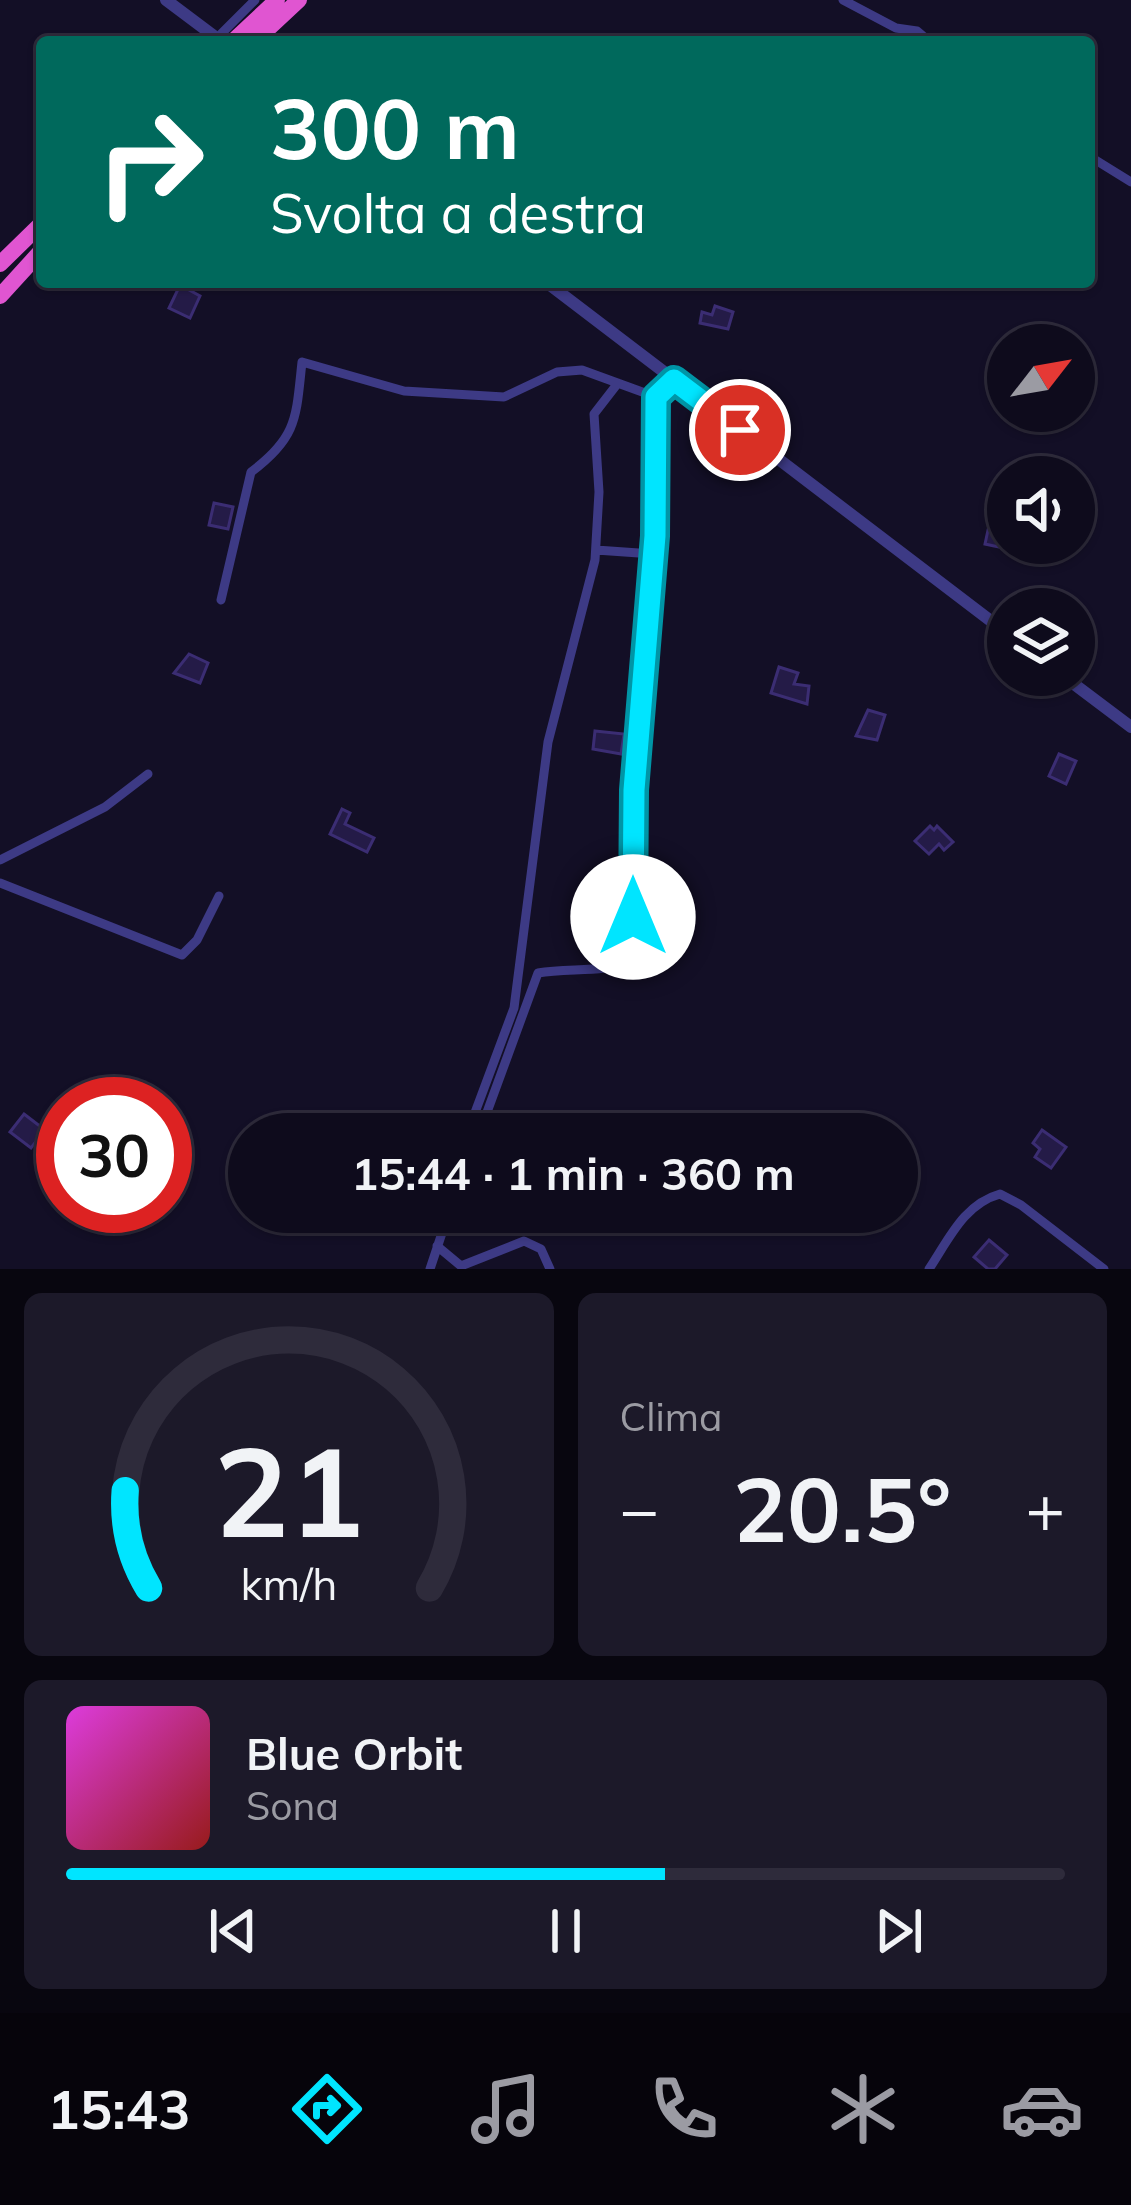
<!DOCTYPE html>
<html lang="it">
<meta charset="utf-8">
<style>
:root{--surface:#0e0b1c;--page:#1c1929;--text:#f1f3f6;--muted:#9b9ba3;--line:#2e2b3b;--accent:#00e5ff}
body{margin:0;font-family:Mulish,sans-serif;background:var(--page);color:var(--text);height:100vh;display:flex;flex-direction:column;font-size:45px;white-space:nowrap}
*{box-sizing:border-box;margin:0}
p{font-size:39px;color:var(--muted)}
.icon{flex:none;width:66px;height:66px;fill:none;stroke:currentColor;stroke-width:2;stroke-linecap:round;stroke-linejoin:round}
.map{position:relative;height:1269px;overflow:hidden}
.panel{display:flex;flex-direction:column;gap:24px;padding:24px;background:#08060f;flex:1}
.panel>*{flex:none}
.banner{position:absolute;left:36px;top:36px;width:1059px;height:252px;border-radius:12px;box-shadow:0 3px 9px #0004,0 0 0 3px var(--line);background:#00695c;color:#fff;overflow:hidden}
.needle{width:78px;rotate:59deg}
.tools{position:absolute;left:987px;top:324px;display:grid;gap:24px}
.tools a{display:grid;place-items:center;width:108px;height:108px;border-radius:50%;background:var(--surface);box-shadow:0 3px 9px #0004,0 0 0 3px var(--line);font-size:60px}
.speed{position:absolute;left:36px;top:1077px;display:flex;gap:24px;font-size:60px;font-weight:700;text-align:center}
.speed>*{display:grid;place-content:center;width:156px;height:156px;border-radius:50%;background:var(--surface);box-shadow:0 3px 9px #0004,0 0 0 3px var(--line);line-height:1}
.speed .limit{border:18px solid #d22;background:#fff;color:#111}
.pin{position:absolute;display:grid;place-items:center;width:102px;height:102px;color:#fff;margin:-51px;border:6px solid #fff;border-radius:50%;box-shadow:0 3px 12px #0007}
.me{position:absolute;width:132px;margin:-66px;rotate:0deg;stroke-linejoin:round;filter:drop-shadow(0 0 9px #0008)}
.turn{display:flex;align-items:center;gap:42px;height:252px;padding:0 36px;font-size:54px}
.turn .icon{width:156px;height:156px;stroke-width:2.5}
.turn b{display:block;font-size:84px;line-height:102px}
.big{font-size:90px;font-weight:700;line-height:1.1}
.panel .tile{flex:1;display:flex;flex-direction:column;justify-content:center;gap:18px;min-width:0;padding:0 42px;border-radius:18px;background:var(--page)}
.panel .dial{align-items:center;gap:0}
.dial svg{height:312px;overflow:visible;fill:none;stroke:var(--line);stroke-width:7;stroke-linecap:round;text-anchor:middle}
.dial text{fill:var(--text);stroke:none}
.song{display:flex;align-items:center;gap:36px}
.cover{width:144px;height:144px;border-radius:18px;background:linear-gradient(135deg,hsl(300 70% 55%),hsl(0 70% 35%))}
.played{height:12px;border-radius:6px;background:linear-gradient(90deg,var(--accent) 60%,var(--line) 60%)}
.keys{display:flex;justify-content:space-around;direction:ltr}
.heat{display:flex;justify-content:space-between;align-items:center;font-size:66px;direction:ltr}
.panel .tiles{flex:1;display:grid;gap:24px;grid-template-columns:1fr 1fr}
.tile:last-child{grid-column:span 2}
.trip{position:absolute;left:228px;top:1113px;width:690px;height:120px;border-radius:60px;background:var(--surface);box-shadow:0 3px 9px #0004,0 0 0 3px var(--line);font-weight:700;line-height:120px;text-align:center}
.menu{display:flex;height:192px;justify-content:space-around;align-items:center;background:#06040b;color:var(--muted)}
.menu .icon{width:84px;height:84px}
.menu .on{color:var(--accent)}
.menu b{font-size:54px;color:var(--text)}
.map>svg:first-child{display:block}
.building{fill:#241b47;stroke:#3b2d73;stroke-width:3}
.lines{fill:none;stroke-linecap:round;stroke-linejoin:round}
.minor{stroke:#3d3a85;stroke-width:9}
.tertiary{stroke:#3d3a85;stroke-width:12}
.trunk{stroke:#e055d1;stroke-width:16}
.route-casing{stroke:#0095a6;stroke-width:30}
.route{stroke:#00e5ff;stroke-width:21}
</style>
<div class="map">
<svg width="1131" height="1269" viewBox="0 0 1131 1269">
<rect width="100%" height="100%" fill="#130f26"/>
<path class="building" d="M 180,285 L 200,296 L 190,318 L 169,308 Z
M 715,306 L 733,312 L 728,329 L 700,323 L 702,312 L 712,315 Z
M 998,484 L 1008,486 L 1008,549 L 985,544 Z
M 214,503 L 233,507 L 228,529 L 209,525 Z
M 189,654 L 208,663 L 200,683 L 174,673 Z
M 779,667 L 798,673 L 794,684 L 809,686 L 807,704 L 771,693 Z
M 868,710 L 885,715 L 877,740 L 856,736 Z
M 595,731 L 624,734 L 621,754 L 593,749 Z
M 1059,754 L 1076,761 L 1066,784 L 1049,776 Z
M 342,809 L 350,813 L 345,824 L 374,838 L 367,852 L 330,834 Z
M 930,826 L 934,830 L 937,826 L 953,842 L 944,850 L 939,844 L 929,854 L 915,841 Z
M 24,1114 L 45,1130 L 31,1148 L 10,1132 Z
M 1042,1130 L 1066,1147 L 1051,1168 L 1035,1157 L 1040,1149 L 1033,1143 Z
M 989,1240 L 1007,1255 L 995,1269 L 988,1269 L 974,1257 Z"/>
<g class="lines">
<path class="minor" d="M 843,0 L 896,28 L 917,31 L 930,42
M 217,38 L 255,0
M 1089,156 L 1131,182
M 596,550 L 653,554
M 221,600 L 251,472 C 298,437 296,417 302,362 L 404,391 L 504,397 L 557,372 L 582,370 L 656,397 L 674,380
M 0,860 L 105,807 L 148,774
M 0,883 L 182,955 L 197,940 L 219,896
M 467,1134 L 514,1008 L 548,742 L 595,560 L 599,492 L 594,414 L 618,383
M 479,1134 L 538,973 C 570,967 603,974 633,960 L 634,790 L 655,536 L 656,397
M 420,1212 L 432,1212
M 437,1246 L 461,1266 L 524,1241 L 541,1249 L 550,1269
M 430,1269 L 449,1212
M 929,1269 C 949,1239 964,1204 1000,1194 L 1021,1205 L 1104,1269"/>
<path class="tertiary" d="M 166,0 L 222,42
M 546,282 L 1008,634
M 1062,675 L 1131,727"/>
<path class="trunk" d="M 232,42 L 277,0
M 254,42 L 299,0
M 0,264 L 42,223
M 0,296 L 42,250"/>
</g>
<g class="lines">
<defs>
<path id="route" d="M 633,917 L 634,790 L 655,536 L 656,397 L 674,380 L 740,430"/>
</defs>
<use href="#route" class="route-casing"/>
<use href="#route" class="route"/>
</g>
</svg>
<div class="tools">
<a><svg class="needle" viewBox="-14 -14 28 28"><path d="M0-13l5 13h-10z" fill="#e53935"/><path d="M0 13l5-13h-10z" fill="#9b9ba3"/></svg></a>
<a><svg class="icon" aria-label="sound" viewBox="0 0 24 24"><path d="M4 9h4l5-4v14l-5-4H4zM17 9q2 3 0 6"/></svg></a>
<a><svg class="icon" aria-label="layers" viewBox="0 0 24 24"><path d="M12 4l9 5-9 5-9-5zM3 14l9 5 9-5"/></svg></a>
</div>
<div class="speed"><div class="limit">30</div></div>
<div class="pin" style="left:740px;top:430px;background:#d93025"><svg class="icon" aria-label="arrive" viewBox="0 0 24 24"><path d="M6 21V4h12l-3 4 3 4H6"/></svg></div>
<svg class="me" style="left:633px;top:917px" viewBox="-20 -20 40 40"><circle r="19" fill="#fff"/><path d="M0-13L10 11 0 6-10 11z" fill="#00e5ff"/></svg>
<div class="trip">15:44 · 1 min · 360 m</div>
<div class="banner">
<div class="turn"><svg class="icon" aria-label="right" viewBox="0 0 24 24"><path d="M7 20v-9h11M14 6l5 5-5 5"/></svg><div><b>300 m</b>Svolta a destra</div></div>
</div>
</div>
<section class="panel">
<div class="tiles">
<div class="tile dial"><svg viewBox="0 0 100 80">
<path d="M14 69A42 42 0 1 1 86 69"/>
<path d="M14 69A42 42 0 0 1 8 44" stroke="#00e5ff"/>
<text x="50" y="56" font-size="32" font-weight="700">21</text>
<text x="50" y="72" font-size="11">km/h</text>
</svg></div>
<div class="tile"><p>Clima</p>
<div class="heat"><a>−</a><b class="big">20.5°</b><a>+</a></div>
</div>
<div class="tile">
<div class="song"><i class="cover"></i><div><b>Blue Orbit</b><p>Sona</p></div></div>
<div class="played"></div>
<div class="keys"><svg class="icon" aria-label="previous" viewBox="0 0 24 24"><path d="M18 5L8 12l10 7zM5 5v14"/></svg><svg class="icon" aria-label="pause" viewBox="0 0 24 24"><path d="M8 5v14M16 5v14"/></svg><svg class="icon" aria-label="next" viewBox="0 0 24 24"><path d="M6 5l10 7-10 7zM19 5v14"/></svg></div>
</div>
</div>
</section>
<nav class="menu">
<b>15:43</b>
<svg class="icon on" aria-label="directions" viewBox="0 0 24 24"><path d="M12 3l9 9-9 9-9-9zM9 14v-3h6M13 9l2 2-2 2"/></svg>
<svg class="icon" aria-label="music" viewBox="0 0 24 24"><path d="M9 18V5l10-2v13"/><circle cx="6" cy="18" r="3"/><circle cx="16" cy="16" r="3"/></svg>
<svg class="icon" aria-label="phone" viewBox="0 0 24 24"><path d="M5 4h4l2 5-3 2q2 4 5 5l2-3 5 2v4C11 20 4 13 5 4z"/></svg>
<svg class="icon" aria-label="climate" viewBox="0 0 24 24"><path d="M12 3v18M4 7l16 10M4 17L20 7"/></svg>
<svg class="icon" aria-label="car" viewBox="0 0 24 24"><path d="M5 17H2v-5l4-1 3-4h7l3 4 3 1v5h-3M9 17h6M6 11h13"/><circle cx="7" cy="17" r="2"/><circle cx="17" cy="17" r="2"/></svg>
</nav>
